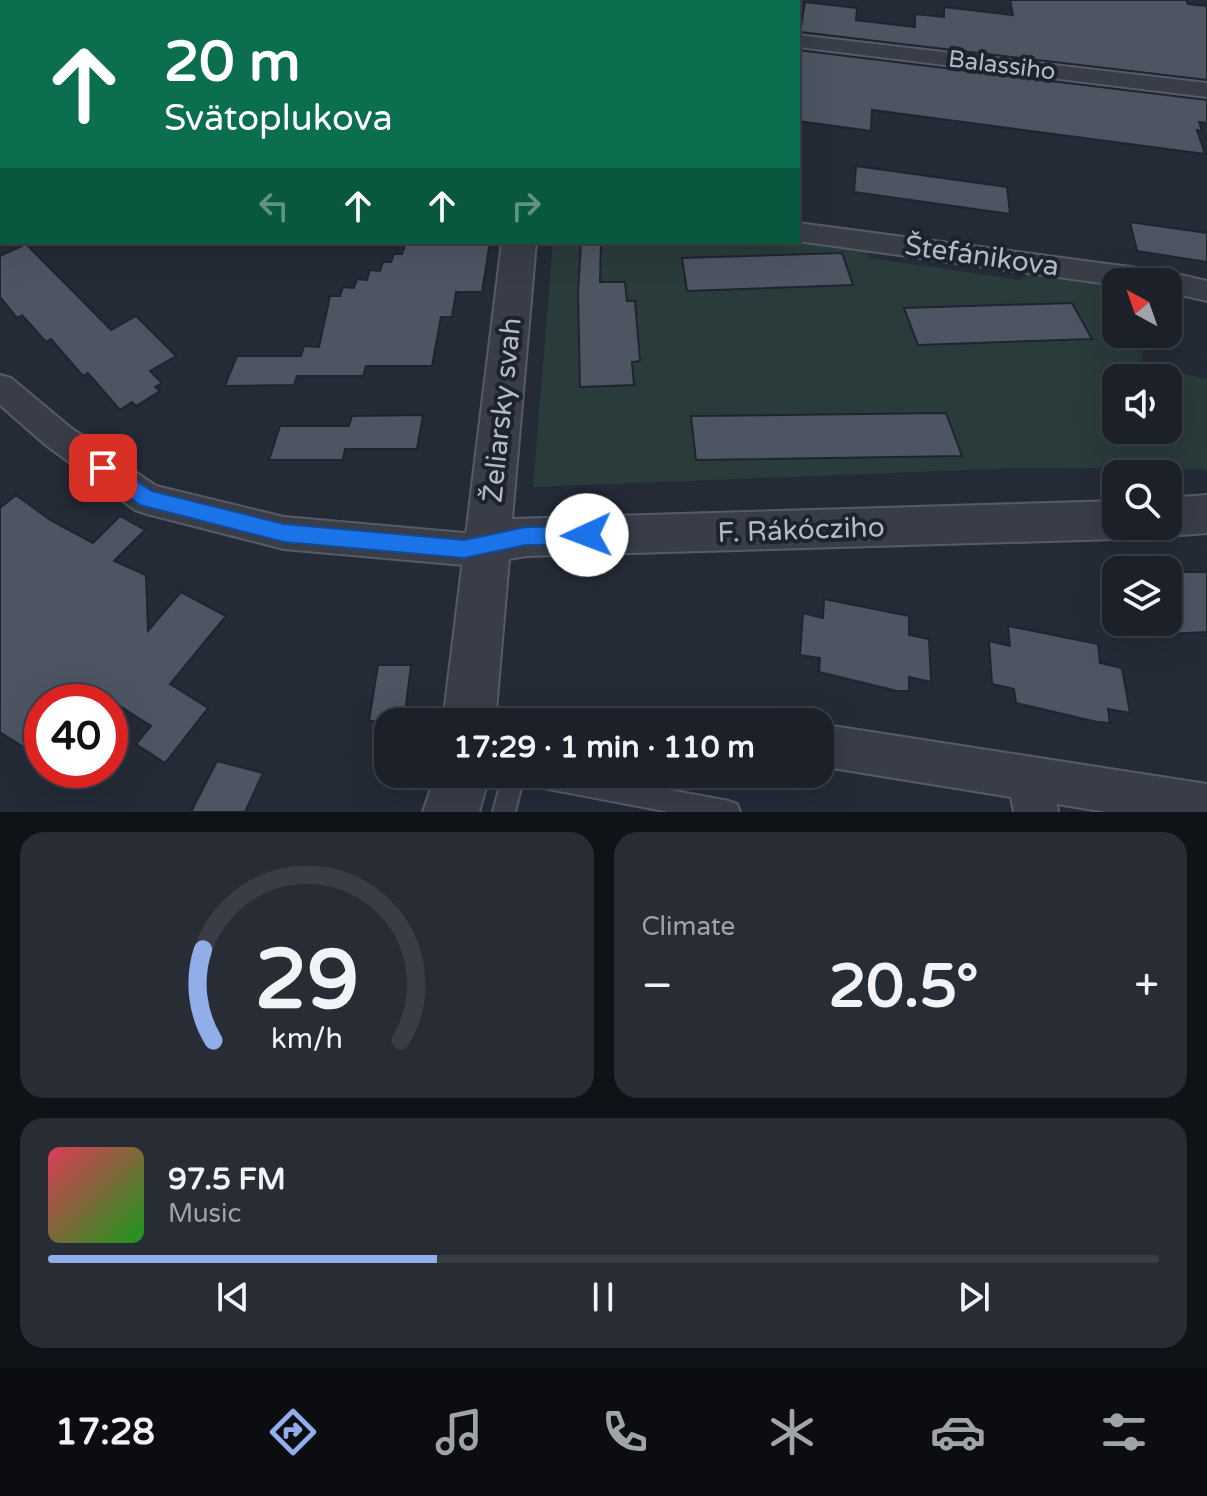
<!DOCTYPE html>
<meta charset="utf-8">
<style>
:root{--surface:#1b2029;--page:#282d35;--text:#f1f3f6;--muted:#a0a3a8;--line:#393e46;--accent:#91aeeb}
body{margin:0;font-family:"Varela Round",sans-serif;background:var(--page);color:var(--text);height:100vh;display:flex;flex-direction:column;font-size:30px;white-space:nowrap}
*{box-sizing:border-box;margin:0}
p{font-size:26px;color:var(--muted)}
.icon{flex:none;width:44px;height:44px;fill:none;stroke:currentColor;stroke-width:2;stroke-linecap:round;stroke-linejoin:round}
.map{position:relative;height:812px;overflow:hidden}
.side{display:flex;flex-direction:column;gap:20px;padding:20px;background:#0f1217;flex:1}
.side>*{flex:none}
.top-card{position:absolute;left:0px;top:0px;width:800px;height:244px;box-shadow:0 8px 32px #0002,0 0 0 2px var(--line);background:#0b6e4f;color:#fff;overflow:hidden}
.needle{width:52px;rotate:320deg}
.buttons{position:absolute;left:1102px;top:268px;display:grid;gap:16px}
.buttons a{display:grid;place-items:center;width:80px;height:80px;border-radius:16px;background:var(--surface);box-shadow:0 8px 32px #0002,0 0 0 2px var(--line);font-size:40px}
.speed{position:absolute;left:24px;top:684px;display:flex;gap:16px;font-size:40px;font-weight:700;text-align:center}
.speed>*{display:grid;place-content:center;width:104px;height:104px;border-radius:50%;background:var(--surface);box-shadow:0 8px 32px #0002,0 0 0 2px var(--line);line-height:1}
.speed .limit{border:12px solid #d22;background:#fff;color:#111}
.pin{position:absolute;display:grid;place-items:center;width:68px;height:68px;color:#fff;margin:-34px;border-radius:16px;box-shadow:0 4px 12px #0006}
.me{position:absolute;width:88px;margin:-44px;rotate:268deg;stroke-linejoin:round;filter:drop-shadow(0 0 6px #0008)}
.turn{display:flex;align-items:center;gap:28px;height:168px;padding:0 32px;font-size:36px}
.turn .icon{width:104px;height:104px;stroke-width:2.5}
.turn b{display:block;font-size:56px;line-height:68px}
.lanes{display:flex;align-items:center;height:76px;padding:0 32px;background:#0003;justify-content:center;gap:40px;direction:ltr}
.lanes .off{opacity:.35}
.big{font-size:60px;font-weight:800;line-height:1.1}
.side .widget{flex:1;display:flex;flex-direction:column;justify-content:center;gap:12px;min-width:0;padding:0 28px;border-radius:24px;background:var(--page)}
.side .dial{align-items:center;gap:0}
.dial svg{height:208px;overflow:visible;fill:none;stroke:var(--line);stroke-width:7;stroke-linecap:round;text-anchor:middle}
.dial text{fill:var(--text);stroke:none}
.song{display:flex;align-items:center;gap:24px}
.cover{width:96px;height:96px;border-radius:12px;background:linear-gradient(135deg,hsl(350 70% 55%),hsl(120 70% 35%))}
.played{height:8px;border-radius:4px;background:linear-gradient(90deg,var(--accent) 35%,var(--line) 35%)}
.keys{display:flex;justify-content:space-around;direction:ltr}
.heat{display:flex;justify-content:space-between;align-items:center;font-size:44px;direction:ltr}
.side .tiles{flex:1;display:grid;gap:20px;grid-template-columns:1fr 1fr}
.widget:last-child{grid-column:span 2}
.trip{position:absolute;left:374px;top:708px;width:460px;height:80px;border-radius:24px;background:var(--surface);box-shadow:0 8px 32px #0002,0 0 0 2px var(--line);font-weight:800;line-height:80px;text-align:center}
.menu{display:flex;height:128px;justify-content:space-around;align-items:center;background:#0b0d10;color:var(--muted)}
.menu .icon{width:56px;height:56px}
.menu .selected{color:var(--accent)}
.menu b{font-size:36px;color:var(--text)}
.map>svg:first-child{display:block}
.green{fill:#2a3b3c;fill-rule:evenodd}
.building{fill:#4d5563;stroke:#1f242f;stroke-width:2}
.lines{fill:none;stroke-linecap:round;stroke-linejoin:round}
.service-casing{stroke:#565b66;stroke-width:4}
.minor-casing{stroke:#565b66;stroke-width:4}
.tertiary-casing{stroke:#565b66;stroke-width:4}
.service{fill:#383d48;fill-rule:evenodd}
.minor{fill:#383d48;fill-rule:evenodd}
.tertiary{fill:#383d48;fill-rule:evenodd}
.route{fill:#1a73e8;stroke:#114b97;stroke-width:2}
.labels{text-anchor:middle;stroke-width:8;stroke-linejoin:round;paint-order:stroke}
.far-street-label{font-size:24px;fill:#b3b8c4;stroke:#1d232d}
.street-label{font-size:28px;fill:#b3b8c4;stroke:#1d232d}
</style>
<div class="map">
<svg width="1207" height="812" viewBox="0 0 1207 812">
<rect width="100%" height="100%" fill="#242b37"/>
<path class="green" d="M 798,240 L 862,244 L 870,258 L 1020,280 L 1036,270 L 1116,285 L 1116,334 L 1144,334 L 1142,365 L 1207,379 L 1207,469 L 1019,468 L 533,487 L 553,242 ZM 1116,378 L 1168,378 L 1168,430 L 1116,430 Z"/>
<path class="building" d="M 1010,0 L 1186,0 L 1188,4 L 1207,6 L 1207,80 L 800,32 L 805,2 L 857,8 L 856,20 L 915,27 L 915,14 L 944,17 L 944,7 L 1013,15 Z
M 798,50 L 1207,100 L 1207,123 L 1199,122 L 1202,131 L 1197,130 L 1205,154 L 872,110 L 871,131 L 798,121 Z
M 856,166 L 1007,187 L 1010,214 L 854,192 Z
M 1130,222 L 1207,233 L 1207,262 L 1137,251 Z
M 416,242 L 490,242 L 482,292 L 456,292 L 452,317 L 441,317 L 432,366 L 366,366 L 363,376 L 297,376 L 294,385 L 225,386 L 237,356 L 301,356 L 304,346 L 319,347 L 330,296 L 340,296 L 343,287 L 354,288 L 357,279 L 367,280 L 370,270 L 380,271 L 383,262 L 391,262 L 394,254 L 402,254 L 405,245 L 415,245 Z
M 581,242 L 601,242 L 600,282 L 625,282 L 627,301 L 635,301 L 640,361 L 632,362 L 634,385 L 580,387 L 578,293 Z
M 26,244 L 111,330 L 136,316 L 176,356 L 150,371 L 162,383 L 155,387 L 160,391 L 136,406 L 132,402 L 120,410 L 88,373 L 83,376 L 51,339 L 46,342 L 22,315 L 17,318 L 0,297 L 0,256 Z
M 842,253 L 853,285 L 687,291 L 682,258 Z
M 1072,303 L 1092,339 L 918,345 L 904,308 Z
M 946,413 L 962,456 L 696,460 L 691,416 Z
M 423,415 L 417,449 L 345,449 L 343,460 L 269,460 L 280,426 L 349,426 L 352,416 Z
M 16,495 L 50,520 L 93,543 L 120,516 L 145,530 L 114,561 L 146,575 L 148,631 L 181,592 L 226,616 L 170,684 L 208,708 L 165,763 L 136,744 L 151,726 L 92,688 L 80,702 L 42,702 L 42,759 L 0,732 L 0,508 Z
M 1168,572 L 1207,572 L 1207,632 L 1168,634 Z
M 824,599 L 909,616 L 909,635 L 929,639 L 931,682 L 909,677 L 909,691 L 897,691 L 819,672 L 820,658 L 800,655 L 803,613 L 823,618 Z
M 1008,626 L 1098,644 L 1100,663 L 1122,668 L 1130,713 L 1108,709 L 1110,723 L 1097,722 L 1016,703 L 1014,689 L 992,684 L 989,641 L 1010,646 Z
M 378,665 L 411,665 L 404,721 L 369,721 Z
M 217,761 L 263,773 L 245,812 L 191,812 Z"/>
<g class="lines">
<defs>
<path id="service" d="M 503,774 L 583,774 L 729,801 L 737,804 L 740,812 L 669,812 L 522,784 L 515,812 L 493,812 Z"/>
<path id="minor" d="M 217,0 L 238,0 L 240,2 L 219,2 Z
M 798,35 L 1207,83 L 1207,97 L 798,47 Z
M 798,223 L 1168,272 L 1207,281 L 1207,301 L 1168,292 L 1168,282 L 1116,282 L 1116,285 L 798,241 Z
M 0,375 L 11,378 L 71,428 L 156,486 L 284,517 L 464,533 L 486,528 L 499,533 L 504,544 L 499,555 L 464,565 L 284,549 L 147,514 L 135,510 L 47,446 L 0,405 Z
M 820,724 L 1207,784 L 1207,812 L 1106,812 L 1057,804 L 1058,812 L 1014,812 L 1011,797 L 820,766 Z"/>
<path id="tertiary" d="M 530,0 L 554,0 L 554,2 L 530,2 Z
M 502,242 L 536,242 L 512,519 L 1116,501 L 1116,526 L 1135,526 L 1132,534 L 1116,539 L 526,556 L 509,559 L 495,722 L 443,722 Z
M 1207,495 L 1207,533 L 1168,536 L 1152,531 L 1150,526 L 1168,526 L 1168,498 Z
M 436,774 L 490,774 L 479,812 L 423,812 Z"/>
</defs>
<use href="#service" class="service-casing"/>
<use href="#minor" class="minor-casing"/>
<use href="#tertiary" class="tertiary-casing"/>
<use href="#service" class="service"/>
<use href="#minor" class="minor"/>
<use href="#tertiary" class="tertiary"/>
</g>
<path class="route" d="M 103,460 L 152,491 L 284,524 L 464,540 L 526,527 L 587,526 L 594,528 L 597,535 L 594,541 L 587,544 L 526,545 L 464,558 L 284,542 L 140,505 L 96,473 L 93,468 Z"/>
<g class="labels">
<g class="far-street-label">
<text transform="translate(1002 65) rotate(7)" y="8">Balassiho</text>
</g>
<g class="street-label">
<text transform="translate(982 255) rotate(8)" y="10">Štefánikova</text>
<text transform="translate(501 410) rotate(-84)" y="10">Želiarsky svah</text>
<text transform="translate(801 529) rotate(-2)" y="10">F. Rákócziho</text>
</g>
</g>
</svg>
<div class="buttons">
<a><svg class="needle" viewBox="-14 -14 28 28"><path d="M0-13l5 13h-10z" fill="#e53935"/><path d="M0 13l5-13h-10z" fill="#a0a3a8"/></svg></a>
<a><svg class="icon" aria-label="sound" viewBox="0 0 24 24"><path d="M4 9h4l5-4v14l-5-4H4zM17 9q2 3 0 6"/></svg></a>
<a><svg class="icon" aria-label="search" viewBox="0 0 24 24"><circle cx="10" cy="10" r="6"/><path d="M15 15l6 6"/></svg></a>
<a><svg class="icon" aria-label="layers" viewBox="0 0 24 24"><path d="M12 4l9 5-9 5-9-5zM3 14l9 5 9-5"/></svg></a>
</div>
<div class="speed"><div class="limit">40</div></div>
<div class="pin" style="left:103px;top:468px;background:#d93025"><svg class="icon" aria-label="arrive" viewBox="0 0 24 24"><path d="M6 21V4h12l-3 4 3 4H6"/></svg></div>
<svg class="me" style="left:587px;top:535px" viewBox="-20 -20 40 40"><circle r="19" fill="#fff"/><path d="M0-13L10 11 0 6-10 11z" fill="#1a73e8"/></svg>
<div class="trip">17:29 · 1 min · 110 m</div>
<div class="top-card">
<div class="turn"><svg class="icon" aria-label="ahead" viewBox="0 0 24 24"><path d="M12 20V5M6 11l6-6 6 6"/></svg><div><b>20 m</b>Svätoplukova</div></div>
<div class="lanes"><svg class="icon off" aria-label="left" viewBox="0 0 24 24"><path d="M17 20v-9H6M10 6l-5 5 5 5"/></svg><svg class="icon" aria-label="ahead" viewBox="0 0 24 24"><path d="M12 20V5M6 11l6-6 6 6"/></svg><svg class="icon" aria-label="ahead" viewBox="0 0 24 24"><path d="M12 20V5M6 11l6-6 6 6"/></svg><svg class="icon off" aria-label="right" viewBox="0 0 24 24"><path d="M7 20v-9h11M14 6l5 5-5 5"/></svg></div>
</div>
</div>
<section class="side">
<div class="tiles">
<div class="widget dial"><svg viewBox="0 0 100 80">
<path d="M14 69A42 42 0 1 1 86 69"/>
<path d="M14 69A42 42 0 0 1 10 34" stroke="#91aeeb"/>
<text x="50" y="56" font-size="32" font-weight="700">29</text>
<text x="50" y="72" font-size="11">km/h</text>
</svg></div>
<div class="widget"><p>Climate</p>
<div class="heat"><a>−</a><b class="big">20.5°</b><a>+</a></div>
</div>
<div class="widget">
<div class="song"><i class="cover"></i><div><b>97.5 FM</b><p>Music</p></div></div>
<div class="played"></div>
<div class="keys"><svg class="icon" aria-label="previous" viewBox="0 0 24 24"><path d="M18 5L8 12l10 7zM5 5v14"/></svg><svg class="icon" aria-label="pause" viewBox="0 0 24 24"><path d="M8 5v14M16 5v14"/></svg><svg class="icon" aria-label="next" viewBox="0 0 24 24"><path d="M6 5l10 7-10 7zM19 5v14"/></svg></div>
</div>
</div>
</section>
<nav class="menu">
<b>17:28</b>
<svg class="icon selected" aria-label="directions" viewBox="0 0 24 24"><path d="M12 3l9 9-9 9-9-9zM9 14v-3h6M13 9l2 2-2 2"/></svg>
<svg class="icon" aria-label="music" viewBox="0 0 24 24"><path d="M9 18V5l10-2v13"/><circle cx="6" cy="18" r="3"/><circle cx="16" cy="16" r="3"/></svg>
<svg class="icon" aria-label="phone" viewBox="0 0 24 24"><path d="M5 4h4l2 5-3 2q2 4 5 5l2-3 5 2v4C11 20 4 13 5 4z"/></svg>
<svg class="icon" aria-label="climate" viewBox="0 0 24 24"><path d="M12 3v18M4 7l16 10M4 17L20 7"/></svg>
<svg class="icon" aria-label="car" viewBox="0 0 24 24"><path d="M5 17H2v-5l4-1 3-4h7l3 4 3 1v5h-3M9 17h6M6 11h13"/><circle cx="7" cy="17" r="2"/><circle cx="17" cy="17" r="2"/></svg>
<svg class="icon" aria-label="filters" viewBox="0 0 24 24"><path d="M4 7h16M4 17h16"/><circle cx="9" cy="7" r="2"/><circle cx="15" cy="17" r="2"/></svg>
</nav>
